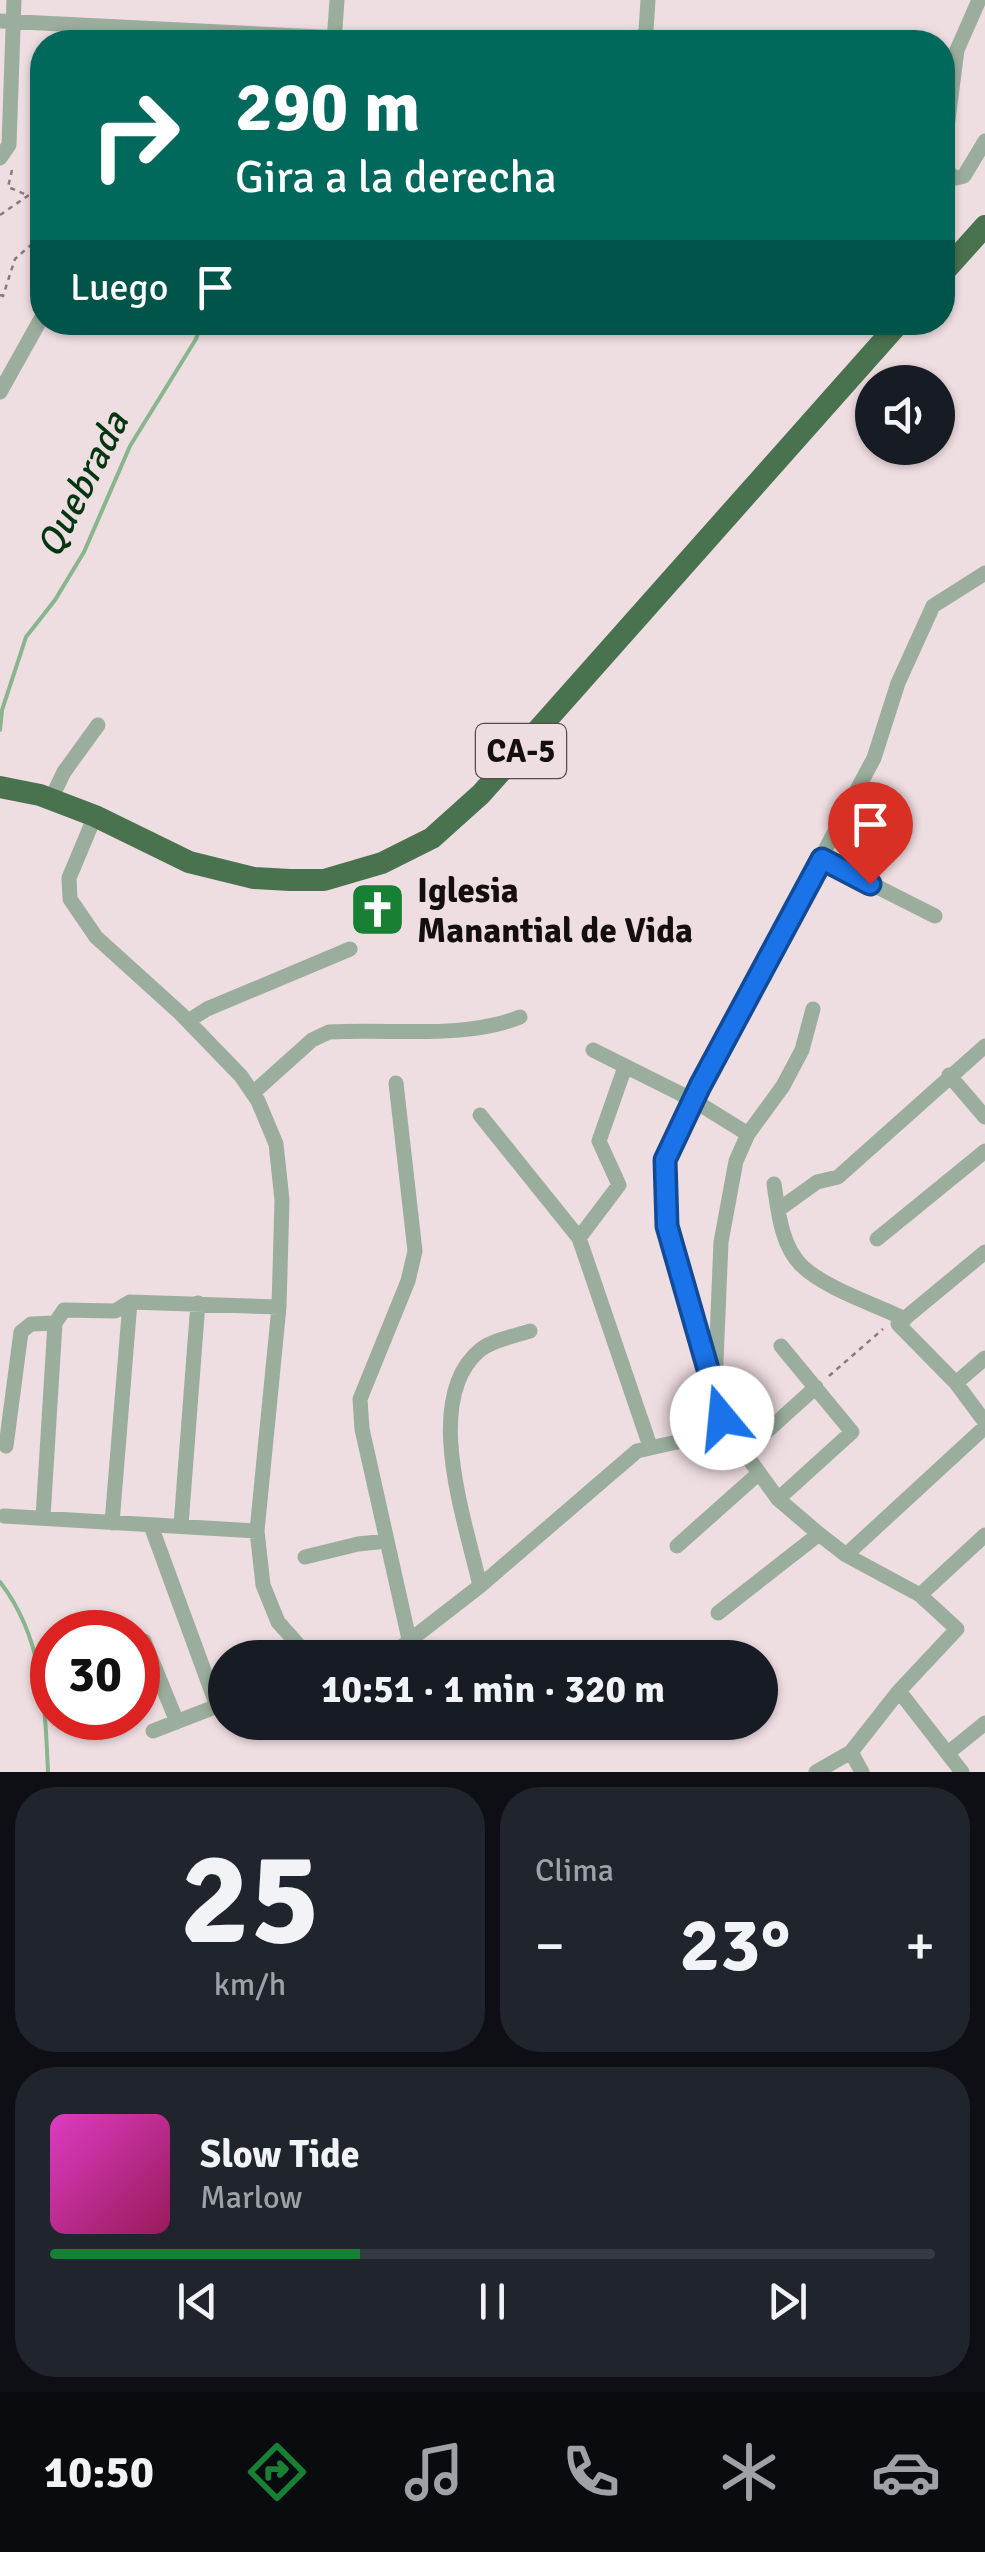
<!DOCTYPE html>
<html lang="es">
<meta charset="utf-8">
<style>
:root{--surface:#171b24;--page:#20242c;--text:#f1f3f6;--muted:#9ea1a6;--line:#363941;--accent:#178035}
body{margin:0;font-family:Signika,sans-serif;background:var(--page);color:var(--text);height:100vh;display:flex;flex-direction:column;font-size:38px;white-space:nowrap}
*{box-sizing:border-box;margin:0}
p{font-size:32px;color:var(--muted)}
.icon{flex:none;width:55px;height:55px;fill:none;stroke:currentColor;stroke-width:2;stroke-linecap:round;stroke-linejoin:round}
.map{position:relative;height:1772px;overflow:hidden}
.drawer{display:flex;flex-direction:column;gap:15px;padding:15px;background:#0d0f14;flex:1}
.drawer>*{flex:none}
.banner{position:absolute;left:30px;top:30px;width:925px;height:305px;border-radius:40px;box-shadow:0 2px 8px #0004;background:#00695c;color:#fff;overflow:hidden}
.controls{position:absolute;left:855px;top:365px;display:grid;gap:20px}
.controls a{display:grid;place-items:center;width:100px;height:100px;border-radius:50%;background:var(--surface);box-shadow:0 2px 8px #0004;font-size:50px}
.speed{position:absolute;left:30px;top:1610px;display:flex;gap:20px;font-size:50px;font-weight:700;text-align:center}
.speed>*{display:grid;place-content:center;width:130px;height:130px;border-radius:50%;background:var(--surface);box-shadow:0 2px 8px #0004;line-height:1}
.speed .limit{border:15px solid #d22;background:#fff;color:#111}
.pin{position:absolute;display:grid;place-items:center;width:85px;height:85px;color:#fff;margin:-102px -42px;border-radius:50% 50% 50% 0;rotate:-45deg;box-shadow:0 0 10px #0007}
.pin .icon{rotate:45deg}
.me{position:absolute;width:110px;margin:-55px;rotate:343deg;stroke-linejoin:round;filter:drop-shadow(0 0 8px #0008)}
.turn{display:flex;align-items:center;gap:35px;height:210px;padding:0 40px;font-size:45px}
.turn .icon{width:130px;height:130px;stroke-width:2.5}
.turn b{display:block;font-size:70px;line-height:85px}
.then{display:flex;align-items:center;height:95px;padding:0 40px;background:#0003;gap:20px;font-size:38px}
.big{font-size:75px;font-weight:700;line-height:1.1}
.drawer .card{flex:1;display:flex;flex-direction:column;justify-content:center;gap:15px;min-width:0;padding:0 35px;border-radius:40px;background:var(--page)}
.drawer .dial{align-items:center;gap:0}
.dial b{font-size:130px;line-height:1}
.song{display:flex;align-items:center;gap:30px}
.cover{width:120px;height:120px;border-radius:15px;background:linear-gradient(135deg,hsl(310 70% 55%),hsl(330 70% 35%))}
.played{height:10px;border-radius:5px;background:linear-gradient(90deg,var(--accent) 35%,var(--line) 35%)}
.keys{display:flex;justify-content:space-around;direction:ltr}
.heat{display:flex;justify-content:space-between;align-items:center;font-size:55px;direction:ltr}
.drawer .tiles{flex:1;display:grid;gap:15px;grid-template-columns:1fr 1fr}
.card:last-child{grid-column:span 2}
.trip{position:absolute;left:208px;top:1640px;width:570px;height:100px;border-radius:50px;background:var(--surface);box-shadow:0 2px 8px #0004;font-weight:700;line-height:100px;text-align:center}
.tabs{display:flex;height:160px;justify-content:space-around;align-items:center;background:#090b0e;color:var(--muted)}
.tabs .icon{width:70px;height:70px}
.tabs .current{color:var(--accent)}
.tabs b{font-size:45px;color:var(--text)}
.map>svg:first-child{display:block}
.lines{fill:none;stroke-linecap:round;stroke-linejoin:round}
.stream{stroke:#89b58e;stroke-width:4}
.path{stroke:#877b7d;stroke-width:2.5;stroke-dasharray:5 5;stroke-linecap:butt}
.minor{stroke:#9bae9d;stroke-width:15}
.highway{stroke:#49724e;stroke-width:22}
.route-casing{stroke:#114b97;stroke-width:25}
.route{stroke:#1a73e8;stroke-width:18}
.labels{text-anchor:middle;stroke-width:10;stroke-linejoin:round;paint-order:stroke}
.shield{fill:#eedde1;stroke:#554c4e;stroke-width:2.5}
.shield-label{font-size:32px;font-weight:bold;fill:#140e0f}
.poi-label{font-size:35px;font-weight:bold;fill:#140e0f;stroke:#eedde1;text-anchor:start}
.water-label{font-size:38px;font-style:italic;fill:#023610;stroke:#eedde1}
</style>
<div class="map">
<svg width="985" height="1772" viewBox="0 0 985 1772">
<rect width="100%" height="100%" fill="#eedde1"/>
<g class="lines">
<path class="stream" d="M 0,730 L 2,710 L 26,637 L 55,600 L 84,552 L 130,446 L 196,339 L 202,322
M 0,1582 C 43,1637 45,1705 48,1772"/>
<path class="path" d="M 12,170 L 8,187 L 27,195
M 0,215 L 42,186
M 0,295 L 3,296 L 15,259 L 42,235
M 829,1376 L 883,1329"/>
<path class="minor" d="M 979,0 L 957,50 L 943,158 L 946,172 L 956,178 L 964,176 L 985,141
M 0,21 L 422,42
M 334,42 L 337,0
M 639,42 L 646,31 L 648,0
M 0,158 L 9,145 L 14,0
M 0,392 L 42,317
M 51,799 L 64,772 L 98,725
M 95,816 L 69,878 L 70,899 L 96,937 L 180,1013 L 241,1076 L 258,1101 L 276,1144 L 282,1200 L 279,1307 L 257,1531 L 263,1585 L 278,1622 L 310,1658
M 822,859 L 935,916
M 188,1021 L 207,1009 L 350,949
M 593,1050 L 693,1100 L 748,1134
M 949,1075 L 985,1117
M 396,1083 L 415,1251 L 408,1281 L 360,1399 L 362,1429 L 409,1639
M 253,1093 L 312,1040 L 329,1032 C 391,1028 462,1040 520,1017
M 480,1115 L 579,1238 L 650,1446
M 774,1184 C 778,1210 781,1245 801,1265 C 824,1288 874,1304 905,1319
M 778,1210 L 817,1182 L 838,1177 L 985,1046
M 579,1238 L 619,1185 L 599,1141 L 625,1067
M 877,1239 L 985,1151
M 985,1252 L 898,1324 L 956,1383 L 985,1422
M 956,1383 L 985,1358
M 715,1385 L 721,1242 L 736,1161 L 748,1134 L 783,1086 L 802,1050 L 813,1009
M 730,1441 L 667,1226 L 665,1160 L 700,1085 L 874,758 L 898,683 L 933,606 L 985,573
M 6,1446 L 21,1332 L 31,1324 L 55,1323
M 744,1452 L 816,1387
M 778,1499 L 852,1432 L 781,1346
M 4,1516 L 257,1531
M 43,1517 L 55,1323 L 64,1310 L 115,1311 L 130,1302 L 279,1307
M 112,1523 L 130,1302
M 181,1525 L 198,1303
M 151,1526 L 217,1706
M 677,1546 L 759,1473
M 846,1555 L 985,1427
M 305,1557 L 358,1544 L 387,1541
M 480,1586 C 466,1522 421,1399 480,1350 C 492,1340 515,1336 530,1331
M 920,1595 L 985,1535
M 718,1613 L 819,1534
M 144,1641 L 177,1722
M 387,1658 L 480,1586 L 637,1451 L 690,1439 L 730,1441 L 744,1452 L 778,1499 L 819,1534 L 846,1555 L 920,1595 L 957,1629 L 899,1691 L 851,1752 L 816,1772
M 899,1691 L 962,1772
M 153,1731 L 225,1703
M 851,1752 L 862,1772
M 948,1753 L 985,1723"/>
<path class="highway" d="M 942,274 L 985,226
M 0,787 L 40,795 L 95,816 L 189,862 L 254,878 L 290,880 L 324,880 L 382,863 L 432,838 L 481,794 L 900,322"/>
</g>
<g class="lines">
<defs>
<path id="route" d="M 722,1418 L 667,1226 L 665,1160 L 700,1086 L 822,859 L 870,884"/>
</defs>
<use href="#route" class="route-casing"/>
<use href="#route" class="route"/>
</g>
<defs>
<symbol id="church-square" viewBox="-11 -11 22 22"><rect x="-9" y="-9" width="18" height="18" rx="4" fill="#178035" stroke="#eedde1"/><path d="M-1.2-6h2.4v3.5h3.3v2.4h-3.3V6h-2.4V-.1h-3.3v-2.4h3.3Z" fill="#fff"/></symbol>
</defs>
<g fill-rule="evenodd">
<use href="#church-square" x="346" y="878" width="63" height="63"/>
</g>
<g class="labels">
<rect class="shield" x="476" y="724" width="90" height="54" rx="8"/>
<g class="shield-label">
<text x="521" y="762">CA-5</text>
</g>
<g class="poi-label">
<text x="417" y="902">Iglesia<tspan x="417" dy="40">Manantial de Vida</tspan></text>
</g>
<g class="water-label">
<text transform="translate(82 484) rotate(-63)" y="13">Quebrada</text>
</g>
</g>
</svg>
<div class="controls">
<a><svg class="icon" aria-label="sound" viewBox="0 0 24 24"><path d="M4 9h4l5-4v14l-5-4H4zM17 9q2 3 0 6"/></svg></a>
</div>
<div class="speed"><div class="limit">30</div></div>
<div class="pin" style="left:870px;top:884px;background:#d93025"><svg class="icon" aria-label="arrive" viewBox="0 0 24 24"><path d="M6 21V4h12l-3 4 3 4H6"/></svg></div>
<svg class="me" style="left:722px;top:1418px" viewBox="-20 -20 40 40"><circle r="19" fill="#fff"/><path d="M0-13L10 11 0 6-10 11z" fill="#1a73e8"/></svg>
<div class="trip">10:51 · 1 min · 320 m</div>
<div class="banner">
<div class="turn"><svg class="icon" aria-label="right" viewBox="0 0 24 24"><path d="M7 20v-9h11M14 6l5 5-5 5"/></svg><div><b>290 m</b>Gira a la derecha</div></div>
<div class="then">Luego<svg class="icon" aria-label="arrive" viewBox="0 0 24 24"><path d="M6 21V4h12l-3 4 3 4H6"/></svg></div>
</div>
</div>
<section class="drawer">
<div class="tiles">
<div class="card dial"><b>25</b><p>km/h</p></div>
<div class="card"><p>Clima</p>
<div class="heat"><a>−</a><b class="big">23°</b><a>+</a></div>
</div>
<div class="card">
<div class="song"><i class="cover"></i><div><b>Slow Tide</b><p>Marlow</p></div></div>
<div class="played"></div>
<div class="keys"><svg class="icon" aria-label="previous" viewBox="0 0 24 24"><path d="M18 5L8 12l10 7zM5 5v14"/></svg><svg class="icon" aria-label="pause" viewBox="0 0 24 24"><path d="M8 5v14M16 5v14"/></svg><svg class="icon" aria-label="next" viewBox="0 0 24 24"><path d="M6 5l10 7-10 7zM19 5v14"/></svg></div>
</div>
</div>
</section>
<nav class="tabs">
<b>10:50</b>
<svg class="icon current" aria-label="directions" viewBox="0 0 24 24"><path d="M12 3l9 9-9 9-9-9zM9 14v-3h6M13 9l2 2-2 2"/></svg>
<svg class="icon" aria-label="music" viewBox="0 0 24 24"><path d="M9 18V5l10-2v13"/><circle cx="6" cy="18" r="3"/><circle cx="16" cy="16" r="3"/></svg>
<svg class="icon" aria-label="phone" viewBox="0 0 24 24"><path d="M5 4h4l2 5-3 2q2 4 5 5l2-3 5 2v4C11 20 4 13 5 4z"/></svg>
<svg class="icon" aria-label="climate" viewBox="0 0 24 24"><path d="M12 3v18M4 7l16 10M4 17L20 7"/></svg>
<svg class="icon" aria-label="car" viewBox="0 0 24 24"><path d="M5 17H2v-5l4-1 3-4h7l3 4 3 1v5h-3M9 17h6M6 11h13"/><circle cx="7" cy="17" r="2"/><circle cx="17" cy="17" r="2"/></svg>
</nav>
